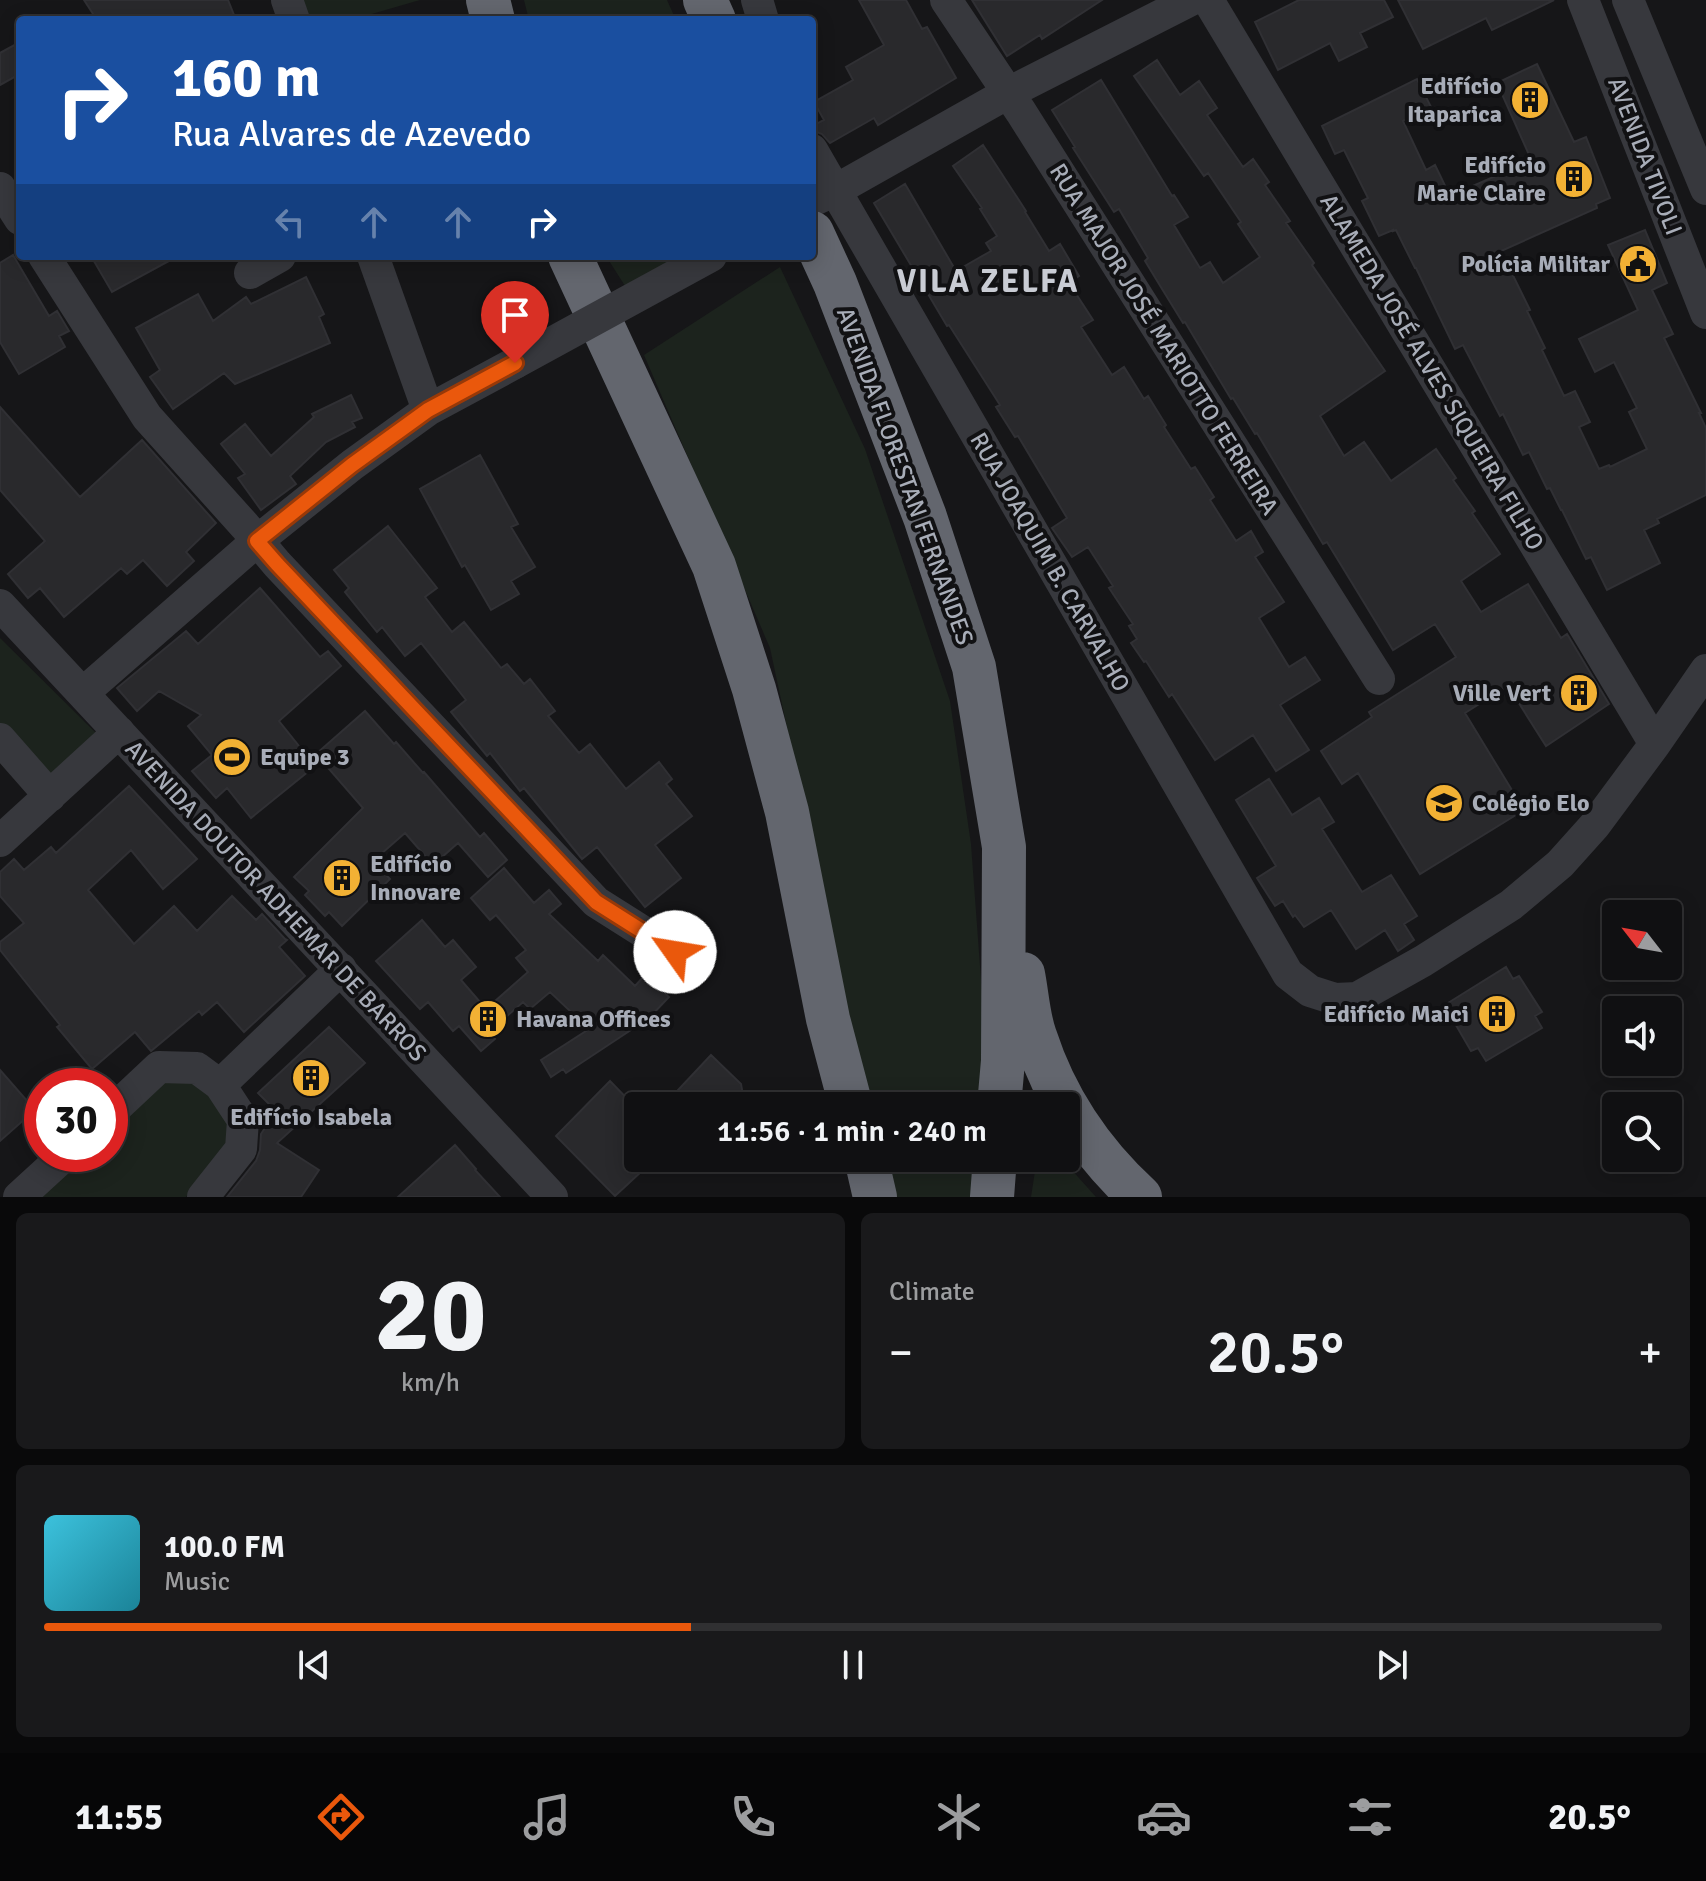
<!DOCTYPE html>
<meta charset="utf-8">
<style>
:root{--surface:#101012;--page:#19191b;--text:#f1f3f6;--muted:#9c9d9f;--line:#303032;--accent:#ea580c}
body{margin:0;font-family:Signika,sans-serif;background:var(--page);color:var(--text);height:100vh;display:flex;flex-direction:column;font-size:30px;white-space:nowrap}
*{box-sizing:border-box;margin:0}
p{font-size:26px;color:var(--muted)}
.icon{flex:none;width:44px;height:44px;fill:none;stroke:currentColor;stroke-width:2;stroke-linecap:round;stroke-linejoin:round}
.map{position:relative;height:1197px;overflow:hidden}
.side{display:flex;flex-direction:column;gap:16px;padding:16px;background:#09090a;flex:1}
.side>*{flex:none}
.top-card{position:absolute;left:16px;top:16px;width:800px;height:244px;border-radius:8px;box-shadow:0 4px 20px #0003,0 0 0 2px var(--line);background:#1a4fa0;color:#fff;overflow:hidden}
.needle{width:52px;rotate:301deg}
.tools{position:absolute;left:1602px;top:900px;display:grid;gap:16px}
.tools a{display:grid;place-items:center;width:80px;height:80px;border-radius:8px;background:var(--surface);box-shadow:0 4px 20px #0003,0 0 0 2px var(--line);font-size:40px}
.speed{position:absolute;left:24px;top:1068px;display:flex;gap:16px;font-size:40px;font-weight:700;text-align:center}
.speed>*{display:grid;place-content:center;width:104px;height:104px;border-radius:50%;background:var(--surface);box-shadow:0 4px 20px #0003,0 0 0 2px var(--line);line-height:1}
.speed .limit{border:12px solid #d22;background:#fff;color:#111}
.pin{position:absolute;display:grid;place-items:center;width:68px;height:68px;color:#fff;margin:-82px -34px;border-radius:50% 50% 50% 0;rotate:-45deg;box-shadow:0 0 8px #0007}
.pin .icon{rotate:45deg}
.me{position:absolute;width:88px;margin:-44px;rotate:302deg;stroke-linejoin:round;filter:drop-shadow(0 0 6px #0008)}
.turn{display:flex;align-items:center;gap:28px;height:168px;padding:0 24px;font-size:36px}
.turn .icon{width:104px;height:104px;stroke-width:2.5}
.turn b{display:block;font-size:56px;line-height:68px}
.lanes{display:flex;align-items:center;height:76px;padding:0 24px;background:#0003;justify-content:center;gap:40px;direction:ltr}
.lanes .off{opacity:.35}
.big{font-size:60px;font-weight:600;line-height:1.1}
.side .tile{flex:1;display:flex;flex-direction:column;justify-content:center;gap:12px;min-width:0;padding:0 28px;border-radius:12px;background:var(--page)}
.side .dial{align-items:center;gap:0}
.dial b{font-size:104px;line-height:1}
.song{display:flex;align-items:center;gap:24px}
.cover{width:96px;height:96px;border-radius:12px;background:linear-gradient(135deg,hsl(190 70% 55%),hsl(190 70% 35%))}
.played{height:8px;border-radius:4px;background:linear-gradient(90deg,var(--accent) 40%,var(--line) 40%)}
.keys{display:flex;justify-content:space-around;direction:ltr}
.heat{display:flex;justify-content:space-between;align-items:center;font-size:44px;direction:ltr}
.side .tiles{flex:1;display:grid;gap:16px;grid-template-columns:1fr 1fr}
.tile:last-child{grid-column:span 2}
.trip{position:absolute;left:624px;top:1092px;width:456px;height:80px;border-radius:8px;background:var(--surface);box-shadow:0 4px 20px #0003,0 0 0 2px var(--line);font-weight:600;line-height:80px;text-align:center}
.dock{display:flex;height:128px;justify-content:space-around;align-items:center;background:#060607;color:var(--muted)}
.dock .icon{width:56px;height:56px}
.dock .current{color:var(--accent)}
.dock b{font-size:36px;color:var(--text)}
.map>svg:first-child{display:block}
.green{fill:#1c231d}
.building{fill:#29292c;stroke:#303034;stroke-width:2}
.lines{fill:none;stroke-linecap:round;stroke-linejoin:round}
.minor{stroke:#37383d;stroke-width:32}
.highway{stroke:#63666e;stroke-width:44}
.minor-bridge{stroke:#37383d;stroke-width:32}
.route-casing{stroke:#983908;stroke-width:20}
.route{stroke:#ea580c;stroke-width:14}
.labels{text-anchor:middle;stroke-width:8;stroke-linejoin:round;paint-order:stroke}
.poi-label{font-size:24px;font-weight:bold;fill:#a8adb8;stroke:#111113;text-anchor:end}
.street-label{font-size:24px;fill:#a8adb8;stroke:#111113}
.district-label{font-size:32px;font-weight:bold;letter-spacing:2px;fill:#c9ccd4;stroke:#111113}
</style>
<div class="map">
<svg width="1706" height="1197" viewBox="0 0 1706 1197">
<rect width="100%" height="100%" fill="#161618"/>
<path class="green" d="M 303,0 L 420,0 L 351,20 L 309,20 Z
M 524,0 L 667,0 L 676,20 L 529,20 Z
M 606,256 L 680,256 L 627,289 Z
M 780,267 L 865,449 L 950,701 L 971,844 L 987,1061 L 985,1106 L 868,1106 L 770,648 L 644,355 Z
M 0,638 L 96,733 L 47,779 L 0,724 Z
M 163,1075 L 195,1078 L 230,1117 L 228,1146 L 186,1197 L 34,1197 L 80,1154 L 110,1154 L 110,1125 Z
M 878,1158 L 982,1158 L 980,1197 L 886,1197 Z
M 1037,1158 L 1061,1158 L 1096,1197 L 1031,1197 Z"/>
<path class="building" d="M 84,0 L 228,0 L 236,20 L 97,20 Z
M 859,0 L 906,0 L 922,29 L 927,27 L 956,78 L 878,125 L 874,118 L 830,143 L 822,134 L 814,131 L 812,128 L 812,126 L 824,120 L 814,102 L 853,80 L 846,67 L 884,45 Z
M 972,0 L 1102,0 L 1042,39 L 1040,35 L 1007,56 Z
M 1299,0 L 1384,0 L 1393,17 L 1360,33 L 1367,47 L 1339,61 L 1330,43 L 1278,70 L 1255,22 Z
M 1398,0 L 1554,0 L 1492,30 L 1486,18 L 1423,49 Z
M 20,42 L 20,74 L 0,85 L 0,53 Z
M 1157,60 L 1180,95 L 1199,81 L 1217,108 L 1207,115 L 1243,167 L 1253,159 L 1269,182 L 1265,185 L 1290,221 L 1286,223 L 1314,263 L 1312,265 L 1385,371 L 1320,416 L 1344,456 L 1364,442 L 1391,481 L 1436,449 L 1456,478 L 1453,480 L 1475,511 L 1472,513 L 1500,554 L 1461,581 L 1481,612 L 1528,584 L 1561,638 L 1567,634 L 1609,704 L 1546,746 L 1508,686 L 1465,713 L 1524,810 L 1420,874 L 1358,773 L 1342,784 L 1321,751 L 1372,717 L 1369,712 L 1456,657 L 1435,624 L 1393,650 L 1327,542 L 1323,544 L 1257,433 L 1255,434 L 1233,398 L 1231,399 L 1185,322 L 1183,323 L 1159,284 L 1145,261 L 1148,258 L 1119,209 L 1114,212 L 1073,148 L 1075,147 L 1052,110 L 1101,80 L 1172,196 L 1174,195 L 1188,217 L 1174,225 L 1200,268 L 1210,262 L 1223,283 L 1260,257 L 1238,224 L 1241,222 L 1208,173 L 1204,176 L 1134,76 Z
M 1537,64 L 1574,142 L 1586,137 L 1610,198 L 1596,204 L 1597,208 L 1501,251 L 1530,310 L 1527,311 L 1545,348 L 1542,350 L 1564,396 L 1575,391 L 1590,422 L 1579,427 L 1599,469 L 1609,465 L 1610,467 L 1647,449 L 1629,412 L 1637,408 L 1614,362 L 1595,372 L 1579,339 L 1638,310 L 1608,245 L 1645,230 L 1667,283 L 1652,290 L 1673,334 L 1664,338 L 1701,413 L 1699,413 L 1706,428 L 1706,495 L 1657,519 L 1659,523 L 1644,530 L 1660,563 L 1607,590 L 1591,557 L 1586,559 L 1562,510 L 1561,510 L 1550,488 L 1547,489 L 1529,452 L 1523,455 L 1503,414 L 1500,416 L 1463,345 L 1455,349 L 1416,268 L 1415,268 L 1396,230 L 1393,231 L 1393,230 L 1379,236 L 1362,201 L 1368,198 L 1344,150 L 1335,154 L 1322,126 L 1417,79 L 1431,107 L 1403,121 L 1426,170 L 1435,165 L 1450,196 L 1498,175 L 1496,172 L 1530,157 L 1497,83 Z
M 983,145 L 1026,211 L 1025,212 L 1049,251 L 1060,244 L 1079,276 L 1069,283 L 1093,320 L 1081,327 L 1112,375 L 1124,367 L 1144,399 L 1148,396 L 1166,425 L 1164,427 L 1191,469 L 1195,467 L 1214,497 L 1210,500 L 1236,541 L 1251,531 L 1263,552 L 1255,557 L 1284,602 L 1259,618 L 1289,667 L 1305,657 L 1320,680 L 1280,705 L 1309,750 L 1276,771 L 1253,735 L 1215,760 L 1172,694 L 1169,697 L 1146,661 L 1144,662 L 1131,643 L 1137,639 L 1129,626 L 1133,624 L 1109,588 L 1113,586 L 1088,547 L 1072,557 L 1052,528 L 1067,518 L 1018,436 L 1015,437 L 996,407 L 1000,405 L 949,325 L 947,326 L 874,203 L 905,184 L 956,271 L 991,251 L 986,243 L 997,236 L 980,209 L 982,208 L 953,166 Z
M 13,255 L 49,316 L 57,311 L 69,331 L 59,336 L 65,347 L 19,374 L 0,342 L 0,263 Z
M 91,256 L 178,256 L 112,292 Z
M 306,277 L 324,314 L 319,317 L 330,343 L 235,384 L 224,373 L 173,409 L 150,377 L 160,370 L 136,328 L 198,294 L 213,321 L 246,297 L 251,304 Z
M 351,395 L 362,418 L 352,422 L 355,427 L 326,442 L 290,476 L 296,484 L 261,510 L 238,478 L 245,474 L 221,444 L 245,424 L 271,456 L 314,417 L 312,414 Z
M 0,407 L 80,497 L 142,440 L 216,523 L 186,552 L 194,561 L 167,586 L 143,560 L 127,574 L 121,568 L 64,617 L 40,588 L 28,598 L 8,574 L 45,541 L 0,490 Z
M 480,455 L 518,524 L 511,527 L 535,567 L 511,581 L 519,594 L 491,610 L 465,565 L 462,567 L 420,489 Z
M 388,526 L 437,588 L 425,597 L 452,632 L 464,622 L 501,668 L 507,664 L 524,684 L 530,679 L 555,711 L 548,716 L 579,753 L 590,744 L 626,789 L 659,762 L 672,779 L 666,784 L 692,816 L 655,845 L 681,878 L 645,907 L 597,847 L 582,859 L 524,788 L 520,791 L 490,753 L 487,756 L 451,712 L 466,700 L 421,643 L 405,656 L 382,627 L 377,632 L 345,592 L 349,588 L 334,570 Z
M 260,588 L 320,657 L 328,651 L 341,666 L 279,721 L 315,766 L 251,818 L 227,788 L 216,798 L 192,771 L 212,755 L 188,726 L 201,715 L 159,691 L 137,711 L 117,688 L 186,631 L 198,644 Z
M 365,711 L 394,744 L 396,742 L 423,773 L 424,772 L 480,837 L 484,833 L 507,860 L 488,877 L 458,843 L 433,865 L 405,833 L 373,861 L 390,879 L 342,926 L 329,912 L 325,916 L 305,895 L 309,891 L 294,877 L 363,808 L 316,754 Z
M 1269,779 L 1292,815 L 1319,798 L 1334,822 L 1322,829 L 1362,892 L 1391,875 L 1417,916 L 1404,924 L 1414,940 L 1398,951 L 1385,930 L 1356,949 L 1331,910 L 1304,927 L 1295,915 L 1293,917 L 1283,901 L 1275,906 L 1257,878 L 1276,866 L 1236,800 Z
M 129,786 L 197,859 L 163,889 L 131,850 L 88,890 L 134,944 L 174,906 L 197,931 L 232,896 L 256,920 L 262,914 L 285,939 L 287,940 L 279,947 L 305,976 L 244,1032 L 217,1002 L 202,1015 L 199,1011 L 151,1051 L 135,1032 L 92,1069 L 57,1027 L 60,1025 L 0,950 L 0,942 L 24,923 L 0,896 L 0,872 L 14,859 L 24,870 L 51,847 L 56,853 Z
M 504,868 L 534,903 L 549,890 L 561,904 L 549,914 L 598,961 L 603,955 L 635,986 L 645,975 L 669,997 L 649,1018 L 566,1073 L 563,1069 L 551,1077 L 541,1060 L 589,1029 L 550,992 L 530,1009 L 523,1002 L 489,1032 L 495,1039 L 481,1051 L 459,1026 L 453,1031 L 428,1002 L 420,1009 L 376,961 L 422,920 L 445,947 L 453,940 L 476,967 L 461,980 L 486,1009 L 528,972 L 516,958 L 526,950 L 496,915 L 490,920 L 471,898 Z
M 1506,967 L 1513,979 L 1519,976 L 1542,1012 L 1535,1016 L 1542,1028 L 1486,1061 L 1478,1048 L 1471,1051 L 1453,1020 L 1457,1017 L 1448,1003 Z
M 329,1027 L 365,1063 L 277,1143 L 319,1170 L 301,1197 L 227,1197 L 256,1161 L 260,1150 L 261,1134 L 276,1111 L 258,1093 Z
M 711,1055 L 741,1084 L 745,1106 L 663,1106 Z
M 0,1070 L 35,1110 L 0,1141 Z
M 610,1081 L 638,1110 L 638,1158 L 656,1158 L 615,1196 L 556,1136 Z
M 455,1145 L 476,1169 L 475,1170 L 500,1197 L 398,1197 Z"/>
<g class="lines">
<path class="minor" d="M 287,0 L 294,20
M 757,0 L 763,20
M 946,0 L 1021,112 L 1379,679
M 1208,0 L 1655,744
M 1583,0 L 1706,313
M 1628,0 L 1706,189
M 812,150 L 1288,974 L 1310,991 L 1335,999 L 1357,998 L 1423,961 L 1511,905 L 1560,864 L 1595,825 L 1655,744 L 1706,670
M 0,188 L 20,219
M 812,201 L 836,190 L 1008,93 L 1191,0
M 44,256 L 147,417 L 245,526 L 277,564 L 596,902 L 675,952
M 373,256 L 428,410
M 250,273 L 280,256
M 0,605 L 552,1197
M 83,693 L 257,541 L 352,465 L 428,410 L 515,363
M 0,739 L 50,796
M 0,841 L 119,732
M 220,1085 L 341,969
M 110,1113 L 159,1067 L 197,1068 L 220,1085 L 243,1120 L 241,1149 L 203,1197
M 19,1197 L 66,1154"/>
<path class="highway" d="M 488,0 L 493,20
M 705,0 L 714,20
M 812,233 L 835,283 L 925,517 L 974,667 L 1004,847 L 1003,1061 L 999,1106
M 570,256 L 714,566 L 754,689 L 787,812 L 828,1019 L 851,1106
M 1023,974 C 1027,994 1028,1017 1035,1036 C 1055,1098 1092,1153 1140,1197
M 866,1158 L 875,1197
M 992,1197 L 995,1158"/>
<path class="minor-bridge" d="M 515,363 L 711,256"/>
</g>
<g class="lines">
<defs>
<path id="route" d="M 515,363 L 428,410 L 352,465 L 257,541 L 277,564 L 596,902 L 675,952"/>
</defs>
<use href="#route" class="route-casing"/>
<use href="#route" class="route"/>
</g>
<defs>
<symbol id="building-disc" viewBox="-11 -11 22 22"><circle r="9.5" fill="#f2b134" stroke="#111113"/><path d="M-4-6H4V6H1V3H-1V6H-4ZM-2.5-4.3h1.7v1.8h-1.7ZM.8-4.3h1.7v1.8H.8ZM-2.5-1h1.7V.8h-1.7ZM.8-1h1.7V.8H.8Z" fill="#111"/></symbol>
<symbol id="civic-disc" viewBox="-11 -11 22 22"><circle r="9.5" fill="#f2b134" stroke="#111113"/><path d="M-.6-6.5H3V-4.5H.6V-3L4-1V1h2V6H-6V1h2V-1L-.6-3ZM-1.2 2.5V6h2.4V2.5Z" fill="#111"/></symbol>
<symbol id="stadium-disc" viewBox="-11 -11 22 22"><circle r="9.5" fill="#f2b134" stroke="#111113"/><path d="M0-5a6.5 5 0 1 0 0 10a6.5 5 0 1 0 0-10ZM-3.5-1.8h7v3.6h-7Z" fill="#111"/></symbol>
<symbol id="school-disc" viewBox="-11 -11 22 22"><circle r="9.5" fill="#f2b134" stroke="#111113"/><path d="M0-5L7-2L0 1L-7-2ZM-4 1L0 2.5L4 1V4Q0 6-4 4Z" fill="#111"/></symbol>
</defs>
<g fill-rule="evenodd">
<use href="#building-disc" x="1508" y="78" width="44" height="44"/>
<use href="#building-disc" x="1552" y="157" width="44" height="44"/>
<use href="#civic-disc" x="1616" y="242" width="44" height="44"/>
<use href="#building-disc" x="1557" y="671" width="44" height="44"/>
<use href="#stadium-disc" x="210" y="735" width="44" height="44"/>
<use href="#school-disc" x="1422" y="781" width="44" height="44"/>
<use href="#building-disc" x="320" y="856" width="44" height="44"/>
<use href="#building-disc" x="1475" y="992" width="44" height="44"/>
<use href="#building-disc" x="466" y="997" width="44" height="44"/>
<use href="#building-disc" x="289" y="1056" width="44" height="44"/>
</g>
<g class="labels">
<g class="poi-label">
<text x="1502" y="94">Edifício<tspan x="1502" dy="28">Itaparica</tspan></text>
<text x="1546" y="173">Edifício<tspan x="1546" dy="28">Marie Claire</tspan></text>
<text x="1610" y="272">Polícia Militar</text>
<text x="1551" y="701">Ville Vert</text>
<text x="260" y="765" text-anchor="start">Equipe 3</text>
<text x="1472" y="811" text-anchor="start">Colégio Elo</text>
<text x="370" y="872" text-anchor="start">Edifício<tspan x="370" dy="28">Innovare</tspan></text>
<text x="1469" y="1022">Edifício Maici</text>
<text x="516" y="1027" text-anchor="start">Havana Offices</text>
<text x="311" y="1125" text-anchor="middle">Edifício Isabela</text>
</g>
<g class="street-label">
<text transform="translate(1645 156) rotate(69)" y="8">AVENIDA TIVOLI</text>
<text transform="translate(1164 339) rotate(58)" y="8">RUA MAJOR JOSÉ MARIOTTO FERREIRA</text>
<text transform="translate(1432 372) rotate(59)" y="8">ALAMEDA JOSÉ ALVES SIQUEIRA FILHO</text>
<text transform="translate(905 476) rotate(70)" y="8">AVENIDA FLORESTAN FERNANDES</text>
<text transform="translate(1050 562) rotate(60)" y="8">RUA JOAQUIM B. CARVALHO</text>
<text transform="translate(276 901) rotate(47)" y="8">AVENIDA DOUTOR ADHEMAR DE BARROS</text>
</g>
<g class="district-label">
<text x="988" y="292">VILA ZELFA</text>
</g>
</g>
</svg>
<div class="tools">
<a><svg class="needle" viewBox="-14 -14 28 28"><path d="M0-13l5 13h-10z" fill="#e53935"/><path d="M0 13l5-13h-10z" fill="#9c9d9f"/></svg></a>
<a><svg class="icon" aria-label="sound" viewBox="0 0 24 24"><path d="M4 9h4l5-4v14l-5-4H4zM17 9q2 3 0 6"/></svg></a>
<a><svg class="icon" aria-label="search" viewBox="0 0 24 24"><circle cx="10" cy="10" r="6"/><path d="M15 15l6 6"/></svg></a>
</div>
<div class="speed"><div class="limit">30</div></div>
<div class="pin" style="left:515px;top:363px;background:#d93025"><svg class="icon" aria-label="arrive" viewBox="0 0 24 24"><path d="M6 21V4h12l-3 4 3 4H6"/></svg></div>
<svg class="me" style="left:675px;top:952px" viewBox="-20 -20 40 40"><circle r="19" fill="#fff"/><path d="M0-13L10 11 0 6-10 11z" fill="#ea580c"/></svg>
<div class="trip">11:56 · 1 min · 240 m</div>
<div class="top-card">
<div class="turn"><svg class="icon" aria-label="right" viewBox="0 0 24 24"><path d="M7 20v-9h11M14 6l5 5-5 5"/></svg><div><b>160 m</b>Rua Alvares de Azevedo</div></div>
<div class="lanes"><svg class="icon off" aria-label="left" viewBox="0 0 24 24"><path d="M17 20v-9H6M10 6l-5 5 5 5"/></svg><svg class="icon off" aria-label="ahead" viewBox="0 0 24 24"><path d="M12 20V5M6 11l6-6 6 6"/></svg><svg class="icon off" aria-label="ahead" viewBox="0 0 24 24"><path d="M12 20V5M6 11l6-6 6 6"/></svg><svg class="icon" aria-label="right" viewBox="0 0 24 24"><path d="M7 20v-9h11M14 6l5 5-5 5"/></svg></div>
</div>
</div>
<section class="side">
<div class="tiles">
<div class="tile dial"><b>20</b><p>km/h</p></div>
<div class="tile"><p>Climate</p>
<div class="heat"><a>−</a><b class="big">20.5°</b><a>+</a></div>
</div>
<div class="tile">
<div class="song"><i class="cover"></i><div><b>100.0 FM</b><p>Music</p></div></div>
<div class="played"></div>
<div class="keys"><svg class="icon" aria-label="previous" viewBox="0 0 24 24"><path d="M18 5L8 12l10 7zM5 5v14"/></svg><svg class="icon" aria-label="pause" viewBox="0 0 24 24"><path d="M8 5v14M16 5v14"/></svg><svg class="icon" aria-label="next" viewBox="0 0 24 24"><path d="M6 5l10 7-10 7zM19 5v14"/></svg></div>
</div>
</div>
</section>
<nav class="dock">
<b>11:55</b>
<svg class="icon current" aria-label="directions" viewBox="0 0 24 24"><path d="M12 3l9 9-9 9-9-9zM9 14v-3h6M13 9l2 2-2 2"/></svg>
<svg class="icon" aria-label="music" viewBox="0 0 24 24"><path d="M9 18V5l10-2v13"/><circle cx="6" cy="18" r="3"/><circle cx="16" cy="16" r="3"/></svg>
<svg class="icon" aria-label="phone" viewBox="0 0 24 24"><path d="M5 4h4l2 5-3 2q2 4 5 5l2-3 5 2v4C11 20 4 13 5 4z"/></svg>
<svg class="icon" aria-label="climate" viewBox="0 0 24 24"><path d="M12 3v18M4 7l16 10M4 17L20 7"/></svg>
<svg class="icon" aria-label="car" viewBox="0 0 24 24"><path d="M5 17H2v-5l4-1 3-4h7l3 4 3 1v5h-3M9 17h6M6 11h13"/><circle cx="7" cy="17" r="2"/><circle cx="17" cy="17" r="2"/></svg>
<svg class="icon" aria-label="filters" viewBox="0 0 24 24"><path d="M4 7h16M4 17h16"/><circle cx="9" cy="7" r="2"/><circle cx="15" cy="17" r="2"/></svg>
<b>20.5°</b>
</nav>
